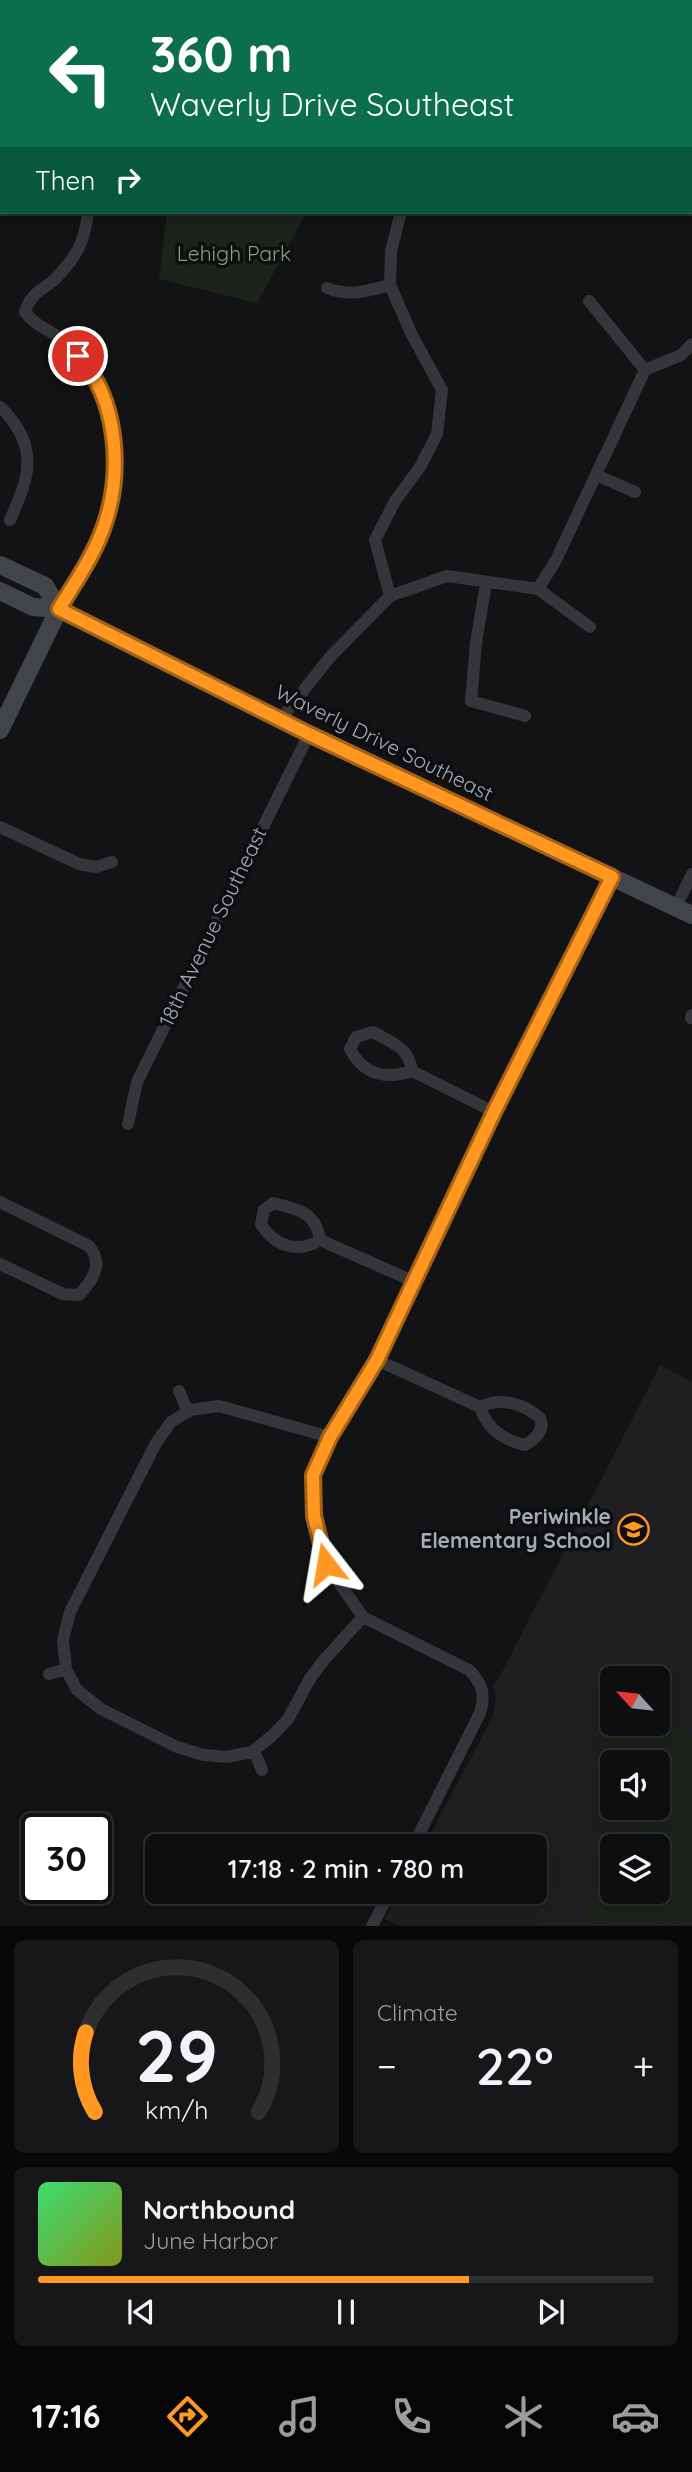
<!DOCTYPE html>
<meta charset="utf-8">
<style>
:root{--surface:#0e0e10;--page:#171719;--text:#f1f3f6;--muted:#9b9c9f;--line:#2e2e30;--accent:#ff9721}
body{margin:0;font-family:Quicksand,sans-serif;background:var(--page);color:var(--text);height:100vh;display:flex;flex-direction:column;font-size:26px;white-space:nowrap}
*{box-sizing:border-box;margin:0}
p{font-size:23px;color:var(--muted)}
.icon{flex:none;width:38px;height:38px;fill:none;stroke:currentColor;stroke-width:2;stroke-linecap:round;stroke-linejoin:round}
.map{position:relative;height:1926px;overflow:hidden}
.side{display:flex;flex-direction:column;gap:14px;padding:14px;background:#080809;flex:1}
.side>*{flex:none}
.guide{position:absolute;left:0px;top:0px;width:693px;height:214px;box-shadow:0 4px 18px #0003,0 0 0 2px var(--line);background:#0b6e4f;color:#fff;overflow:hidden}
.needle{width:46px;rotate:297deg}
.tools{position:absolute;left:600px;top:1666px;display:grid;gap:14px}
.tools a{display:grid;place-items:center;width:70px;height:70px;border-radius:10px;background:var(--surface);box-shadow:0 4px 18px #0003,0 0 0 2px var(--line);font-size:35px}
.speed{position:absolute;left:21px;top:1813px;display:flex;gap:14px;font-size:35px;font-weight:700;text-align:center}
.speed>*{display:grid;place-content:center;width:91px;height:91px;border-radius:50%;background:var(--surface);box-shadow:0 4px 18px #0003,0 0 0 2px var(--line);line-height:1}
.speed .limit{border:4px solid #111;border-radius:10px;background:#fff;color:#111}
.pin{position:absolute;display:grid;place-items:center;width:60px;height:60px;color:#fff;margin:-30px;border:4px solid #fff;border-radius:50%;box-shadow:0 2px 7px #0007}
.me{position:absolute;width:77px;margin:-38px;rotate:346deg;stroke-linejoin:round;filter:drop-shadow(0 0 5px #0008)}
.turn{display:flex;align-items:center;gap:24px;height:147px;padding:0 35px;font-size:32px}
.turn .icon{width:91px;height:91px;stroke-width:2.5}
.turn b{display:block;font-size:49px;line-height:60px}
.then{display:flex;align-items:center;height:66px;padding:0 35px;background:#0003;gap:14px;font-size:26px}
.big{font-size:52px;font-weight:600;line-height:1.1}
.side .tile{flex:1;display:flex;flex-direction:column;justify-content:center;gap:10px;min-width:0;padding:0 24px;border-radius:10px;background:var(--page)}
.side .dial{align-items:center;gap:0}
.dial svg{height:182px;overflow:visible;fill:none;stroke:var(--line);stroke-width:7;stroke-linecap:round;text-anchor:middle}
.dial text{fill:var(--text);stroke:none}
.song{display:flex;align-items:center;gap:21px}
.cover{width:84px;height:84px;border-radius:10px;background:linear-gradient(135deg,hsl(140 70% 55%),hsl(70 70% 35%))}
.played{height:7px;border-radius:4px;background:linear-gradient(90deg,var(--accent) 70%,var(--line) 70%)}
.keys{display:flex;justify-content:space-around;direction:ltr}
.heat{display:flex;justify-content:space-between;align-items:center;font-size:38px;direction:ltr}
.side .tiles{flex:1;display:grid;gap:14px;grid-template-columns:1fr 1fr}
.tile:last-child{grid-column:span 2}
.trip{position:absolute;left:145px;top:1834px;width:402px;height:70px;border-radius:10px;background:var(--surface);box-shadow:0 4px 18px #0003,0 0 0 2px var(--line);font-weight:600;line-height:70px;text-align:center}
.tabs{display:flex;height:112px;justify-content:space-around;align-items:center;background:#060606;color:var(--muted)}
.tabs .icon{width:49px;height:49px}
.tabs .on{color:var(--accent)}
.tabs b{font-size:32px;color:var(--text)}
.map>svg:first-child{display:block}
.built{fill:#1f1f22;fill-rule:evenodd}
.green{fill:#1b231b}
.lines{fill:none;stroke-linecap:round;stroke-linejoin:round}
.minor{stroke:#34363a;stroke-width:12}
.secondary{stroke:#41454a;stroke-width:18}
.route-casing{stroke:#a66215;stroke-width:18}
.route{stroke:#ff9721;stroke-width:12}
.labels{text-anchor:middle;stroke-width:7;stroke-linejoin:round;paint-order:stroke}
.park-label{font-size:21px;fill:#7ca379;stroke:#0e0e10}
.street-label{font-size:21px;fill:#a3acb6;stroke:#0e0e10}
.poi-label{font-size:21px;font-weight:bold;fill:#a3acb6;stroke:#0e0e10;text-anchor:end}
</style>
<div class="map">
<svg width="692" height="1926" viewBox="0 0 692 1926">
<rect width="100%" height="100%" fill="#131315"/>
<path class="built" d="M 660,1365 L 692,1382 L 692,1830 L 643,1926 L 399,1926 L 385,1919 L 400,1892 L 536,1892 L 536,1846 L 424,1846 L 492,1718 L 496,1700 L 493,1685 L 500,1676 ZM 612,1678 L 658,1678 L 658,1724 L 612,1724 ZM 612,1762 L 658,1762 L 658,1808 L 612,1808 ZM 612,1846 L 658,1846 L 658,1892 L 612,1892 Z"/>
<path class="green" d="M 179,0 L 428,0 L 179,2 Z
M 167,212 L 307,212 L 257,303 L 159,279 Z
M 658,1718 L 692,1736 L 692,1926 L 579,1926 L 612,1861 L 612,1892 L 658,1892 L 658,1846 L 620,1846 L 640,1808 L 658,1808 L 658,1762 L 612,1762 L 612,1772 L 594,1762 L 614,1724 L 658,1724 Z"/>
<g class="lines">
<path class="minor" d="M 0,134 L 2,134
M 691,155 L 692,155
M 327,288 C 349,297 368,291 390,285
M 589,301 L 645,370
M 0,407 C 8,413 12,420 18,429 C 37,460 24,489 10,520
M 596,475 L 635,492
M 486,583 L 476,643 L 471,701 L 525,716
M 538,589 L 590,627
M 390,596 L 375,540 L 395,501 L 420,467 L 437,434 L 442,390 L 412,335 L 390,285 L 391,251 L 401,212
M 59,609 C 74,584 93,557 103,529 C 121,479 119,412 89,368 C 81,356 66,342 54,334 C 43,327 33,323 25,312 C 30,294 41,291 54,280 C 76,258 85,242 88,212
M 281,719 L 330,657 L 390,596 L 447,576 L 538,589 L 556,560 L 645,370 L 681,355 L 692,344
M 0,827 L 79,864 L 96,867 L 112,862
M 676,907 L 692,874
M 691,1018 L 692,1015
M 412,1071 C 409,1047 392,1043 373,1032 L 356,1037 L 350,1049 C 364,1075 385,1080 412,1071 L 494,1112
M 128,1124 L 137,1082 L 309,734
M 0,1202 L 89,1246 C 104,1264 93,1280 79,1295 L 63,1294 L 0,1264
M 320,1240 C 316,1212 298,1209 273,1203 L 264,1210 L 261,1224 C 274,1246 298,1254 320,1240 L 413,1281
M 377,1360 L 480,1407 C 487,1429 503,1440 525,1445 C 536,1439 545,1430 540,1418 C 523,1403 500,1397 480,1407
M 179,1391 L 188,1412
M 330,1437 L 219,1406 L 190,1410 L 171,1422 L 156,1443 L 70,1612 L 63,1640 L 66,1669 L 77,1690 L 101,1709 L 177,1747 L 204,1755 L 227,1757 L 252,1752 L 273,1735 L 288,1719 L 311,1677 L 324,1660 L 363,1617
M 49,1674 L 66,1669
M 254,1751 L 262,1770
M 413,1846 L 480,1713 C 486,1695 482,1683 469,1670 L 363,1617 L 326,1564 L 314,1516 L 313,1475 L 330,1437 L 377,1360 L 494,1112 L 612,877
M 372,1926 L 390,1892"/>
<path class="secondary" d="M 0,565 L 45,586 L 59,609
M 0,591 L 33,607 L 59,609 L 309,734 L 692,915
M 0,730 L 59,609"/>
</g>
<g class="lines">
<defs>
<path id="route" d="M 78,356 C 119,399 123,475 103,529 C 93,557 74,584 59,609 L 309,734 L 612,877 L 494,1112 L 377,1360 L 330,1437 L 313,1475 L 314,1516 L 326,1564"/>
</defs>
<use href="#route" class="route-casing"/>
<use href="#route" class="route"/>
</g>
<defs>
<symbol id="school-ring" viewBox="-11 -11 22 22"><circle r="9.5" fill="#0e0e10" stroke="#ff9721" stroke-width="1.5"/><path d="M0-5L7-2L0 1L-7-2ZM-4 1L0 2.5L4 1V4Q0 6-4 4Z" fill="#ff9721"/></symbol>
</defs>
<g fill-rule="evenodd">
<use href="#school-ring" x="616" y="1512" width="35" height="35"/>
</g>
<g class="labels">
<g class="park-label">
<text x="234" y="261">Lehigh Park</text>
</g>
<g class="street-label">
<text transform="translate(384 743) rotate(26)" y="7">Waverly Drive Southeast</text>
<text transform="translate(213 927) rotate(-64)" y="7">18th Avenue Southeast</text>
</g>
<g class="poi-label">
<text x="611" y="1524">Periwinkle<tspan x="611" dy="24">Elementary School</tspan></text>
</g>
</g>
</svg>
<div class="tools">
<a><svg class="needle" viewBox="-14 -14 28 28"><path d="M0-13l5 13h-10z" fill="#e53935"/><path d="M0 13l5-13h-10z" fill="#9b9c9f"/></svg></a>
<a><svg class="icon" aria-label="sound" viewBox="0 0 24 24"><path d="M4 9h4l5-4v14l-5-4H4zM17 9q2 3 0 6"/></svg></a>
<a><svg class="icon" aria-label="layers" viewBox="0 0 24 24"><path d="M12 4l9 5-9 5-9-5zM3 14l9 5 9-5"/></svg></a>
</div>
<div class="speed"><div class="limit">30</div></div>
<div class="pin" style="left:78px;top:356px;background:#d93025"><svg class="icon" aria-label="arrive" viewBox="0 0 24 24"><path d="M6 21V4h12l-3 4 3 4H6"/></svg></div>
<svg class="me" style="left:326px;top:1564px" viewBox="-20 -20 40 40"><path d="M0-17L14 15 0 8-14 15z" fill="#ff9721" stroke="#fff" stroke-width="4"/></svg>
<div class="trip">17:18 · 2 min · 780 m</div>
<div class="guide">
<div class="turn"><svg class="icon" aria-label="left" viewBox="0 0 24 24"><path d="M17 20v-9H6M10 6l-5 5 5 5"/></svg><div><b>360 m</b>Waverly Drive Southeast</div></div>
<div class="then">Then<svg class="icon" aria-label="right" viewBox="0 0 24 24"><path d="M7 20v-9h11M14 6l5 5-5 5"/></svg></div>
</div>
</div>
<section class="side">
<div class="tiles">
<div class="tile dial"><svg viewBox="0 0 100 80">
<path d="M14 69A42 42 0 1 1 86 69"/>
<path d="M14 69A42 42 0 0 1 10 34" stroke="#ff9721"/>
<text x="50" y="56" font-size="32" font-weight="700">29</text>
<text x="50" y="72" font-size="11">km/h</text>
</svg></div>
<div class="tile"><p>Climate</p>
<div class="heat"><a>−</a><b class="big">22°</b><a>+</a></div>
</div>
<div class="tile">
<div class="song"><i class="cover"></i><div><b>Northbound</b><p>June Harbor</p></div></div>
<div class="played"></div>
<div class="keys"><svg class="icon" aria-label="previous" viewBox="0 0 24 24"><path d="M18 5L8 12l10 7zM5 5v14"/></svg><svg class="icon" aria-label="pause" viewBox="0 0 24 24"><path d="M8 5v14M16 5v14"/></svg><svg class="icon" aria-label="next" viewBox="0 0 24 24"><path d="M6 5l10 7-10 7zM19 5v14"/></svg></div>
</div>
</div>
</section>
<nav class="tabs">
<b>17:16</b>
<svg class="icon on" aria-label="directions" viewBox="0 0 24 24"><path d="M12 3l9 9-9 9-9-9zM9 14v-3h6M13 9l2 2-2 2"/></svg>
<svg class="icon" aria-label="music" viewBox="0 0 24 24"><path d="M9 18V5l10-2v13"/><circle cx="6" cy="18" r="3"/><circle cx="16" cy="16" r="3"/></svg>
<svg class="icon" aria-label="phone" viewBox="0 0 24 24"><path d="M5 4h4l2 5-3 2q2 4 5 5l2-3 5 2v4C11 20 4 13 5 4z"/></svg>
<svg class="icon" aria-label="climate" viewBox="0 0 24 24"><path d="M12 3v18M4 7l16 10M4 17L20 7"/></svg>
<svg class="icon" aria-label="car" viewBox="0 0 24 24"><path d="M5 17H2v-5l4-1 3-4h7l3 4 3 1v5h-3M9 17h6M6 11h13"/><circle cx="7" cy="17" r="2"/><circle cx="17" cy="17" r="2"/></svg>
</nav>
